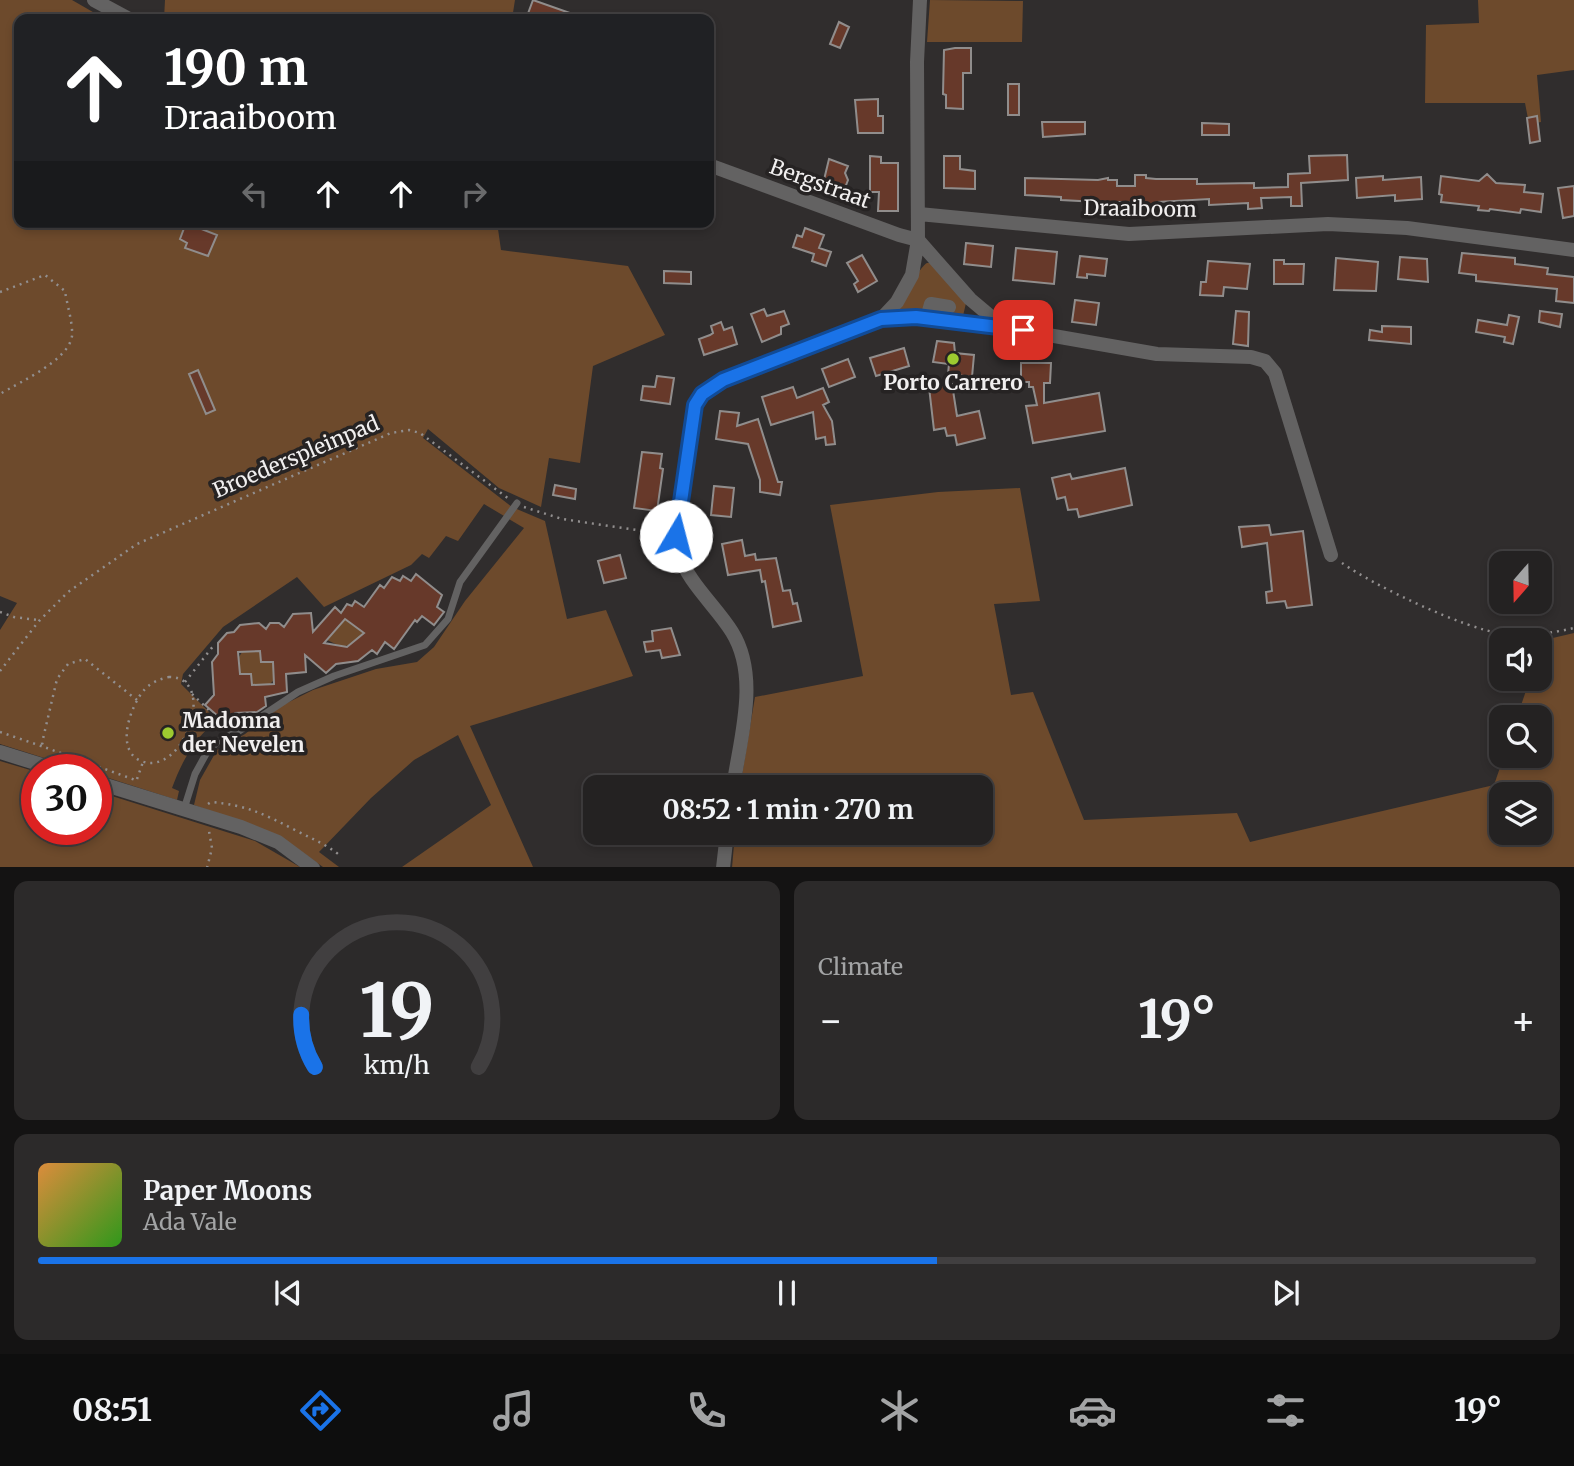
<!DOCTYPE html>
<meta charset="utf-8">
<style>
:root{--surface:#242222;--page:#2c2a2a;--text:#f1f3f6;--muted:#a3a4a5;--line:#413f40;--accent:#1a73e8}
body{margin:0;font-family:Merriweather,serif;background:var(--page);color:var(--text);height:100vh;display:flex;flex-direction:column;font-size:26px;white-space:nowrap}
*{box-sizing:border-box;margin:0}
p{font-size:23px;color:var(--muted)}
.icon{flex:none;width:38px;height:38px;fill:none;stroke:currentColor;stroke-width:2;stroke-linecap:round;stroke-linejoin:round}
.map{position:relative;height:867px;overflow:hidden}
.sheet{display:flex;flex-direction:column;gap:14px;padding:14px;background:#141313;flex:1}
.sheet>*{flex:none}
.hud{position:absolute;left:14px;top:14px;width:700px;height:214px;border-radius:14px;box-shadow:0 4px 10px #0003,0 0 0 2px var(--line);background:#202124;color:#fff;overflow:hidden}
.needle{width:46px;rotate:200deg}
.tools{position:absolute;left:1489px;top:551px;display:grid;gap:14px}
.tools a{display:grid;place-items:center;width:63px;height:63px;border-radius:14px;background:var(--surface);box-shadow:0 4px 10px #0003,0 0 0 2px var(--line);font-size:35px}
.speed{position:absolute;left:21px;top:754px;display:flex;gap:14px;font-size:35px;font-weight:700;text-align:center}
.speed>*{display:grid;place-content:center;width:91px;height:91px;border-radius:50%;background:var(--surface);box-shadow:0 4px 10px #0003,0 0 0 2px var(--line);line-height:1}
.speed .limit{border:10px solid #d22;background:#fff;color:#111}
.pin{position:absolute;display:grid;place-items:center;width:60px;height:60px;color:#fff;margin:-30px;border-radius:14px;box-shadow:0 4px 10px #0006}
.me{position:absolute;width:77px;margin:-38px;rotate:8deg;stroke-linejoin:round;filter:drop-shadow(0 0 5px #0008)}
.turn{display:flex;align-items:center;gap:24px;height:147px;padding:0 35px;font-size:32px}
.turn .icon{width:91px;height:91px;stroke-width:2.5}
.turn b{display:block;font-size:49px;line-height:60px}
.lanes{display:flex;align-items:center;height:66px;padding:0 35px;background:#0003;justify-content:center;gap:35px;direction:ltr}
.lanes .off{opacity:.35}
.big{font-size:52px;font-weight:700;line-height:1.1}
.sheet .tile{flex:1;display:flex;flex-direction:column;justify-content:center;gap:10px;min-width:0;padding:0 24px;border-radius:14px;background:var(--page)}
.sheet .dial{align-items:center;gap:0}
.dial svg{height:182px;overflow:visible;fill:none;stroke:var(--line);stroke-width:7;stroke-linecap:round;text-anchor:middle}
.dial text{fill:var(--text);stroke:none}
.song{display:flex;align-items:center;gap:21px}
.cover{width:84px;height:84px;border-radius:10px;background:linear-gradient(135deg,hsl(30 70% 55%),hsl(110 70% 35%))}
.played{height:7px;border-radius:4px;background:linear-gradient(90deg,var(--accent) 60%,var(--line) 60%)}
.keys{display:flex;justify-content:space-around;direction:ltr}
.heat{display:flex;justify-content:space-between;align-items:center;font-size:38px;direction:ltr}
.sheet .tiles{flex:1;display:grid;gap:14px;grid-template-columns:1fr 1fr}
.tile:last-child{grid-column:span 2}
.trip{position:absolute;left:583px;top:775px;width:410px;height:70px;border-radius:14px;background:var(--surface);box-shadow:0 4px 10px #0003,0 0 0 2px var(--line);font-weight:700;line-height:70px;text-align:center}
.dock{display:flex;height:112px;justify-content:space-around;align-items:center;background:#0e0e0e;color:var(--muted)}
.dock .icon{width:49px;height:49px}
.dock .on{color:var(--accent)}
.dock b{font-size:32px;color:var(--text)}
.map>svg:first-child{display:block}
.green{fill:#6d4a2c;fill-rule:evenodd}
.building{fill:#67392a;stroke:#908d8c;stroke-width:2;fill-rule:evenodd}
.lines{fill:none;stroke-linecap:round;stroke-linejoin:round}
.path{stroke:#928f8f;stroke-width:2.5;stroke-dasharray:2 5;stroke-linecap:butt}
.lane{stroke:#636262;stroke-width:7}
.street{stroke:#636262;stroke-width:14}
.route-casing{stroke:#114b97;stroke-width:18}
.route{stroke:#1a73e8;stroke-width:12}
.poi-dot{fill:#9dca30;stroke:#262323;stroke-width:2.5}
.labels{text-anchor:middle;stroke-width:7;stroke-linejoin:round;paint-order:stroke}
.street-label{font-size:21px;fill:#f1efef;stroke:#262323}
.poi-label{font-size:21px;font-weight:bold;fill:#f1efef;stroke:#262323}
</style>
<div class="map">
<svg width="1574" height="868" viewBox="0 0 1574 868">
<rect width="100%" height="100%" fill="#302d2d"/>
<path class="green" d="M 0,0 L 72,0 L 105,19 L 19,19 L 19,222 L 497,222 L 501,250 L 628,266 L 665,335 L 593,366 L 580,463 L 549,458 L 541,507 L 499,488 L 428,429 L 423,438 L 512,507 L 545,521 L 567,619 L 606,610 L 633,676 L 470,726 L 533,867 L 402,867 L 491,805 L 458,735 L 414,760 L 371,798 L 319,852 L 339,867 L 323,867 L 285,840 L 194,805 L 200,780 L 217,750 L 245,734 L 281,706 L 313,690 L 376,669 L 417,662 L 434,647 L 465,601 L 524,528 L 484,504 L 458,541 L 446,536 L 429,558 L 422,554 L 411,565 L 324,607 L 297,577 L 223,627 L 183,674 L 181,684 L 217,720 C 194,739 182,761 172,788 L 179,791 L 177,800 L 96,774 L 96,770 L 82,770 L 0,744 L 0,630 L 17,603 L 0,596 Z
M 165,0 L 515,0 L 512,19 L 164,19 Z
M 930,0 L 1023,1 L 1022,42 L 927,42 Z
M 1478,0 L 1574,0 L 1574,70 L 1537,75 L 1541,122 L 1529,124 L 1525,103 L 1425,103 L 1426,25 L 1479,23 Z
M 927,263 L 931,263 L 966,303 L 963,316 L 890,315 C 897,306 921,265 927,263 Z
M 1020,488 L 1040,601 L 994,604 L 1011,695 L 1033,692 L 1084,820 L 1237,813 L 1250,842 L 1494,785 L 1504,756 L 1540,756 L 1540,718 L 1517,717 L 1530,679 L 1540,679 L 1540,641 L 1574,633 L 1574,867 L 732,868 L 735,833 L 980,833 L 980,788 L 740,787 L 755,697 L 863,676 L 830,505 L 938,492 ZM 1502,794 L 1540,794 L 1540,833 L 1502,833 Z
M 345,619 L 370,628 L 352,644 L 342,647 L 327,640 Z
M 260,651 L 261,662 L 273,662 L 274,680 L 270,684 L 252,685 L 251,674 L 240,674 L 239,657 L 242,652 Z
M 0,761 L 37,772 L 37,830 L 96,830 L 96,791 L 255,841 L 300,867 L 0,867 Z"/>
<path class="building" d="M 533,0 L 584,18 L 584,19 L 526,19 Z
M 839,22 L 849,27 L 840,48 L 830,44 Z
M 955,48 L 971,48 L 971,73 L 963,73 L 963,109 L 946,108 L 946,95 L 943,94 L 944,50 Z
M 1008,84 L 1019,84 L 1019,115 L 1008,115 Z
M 878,99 L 878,116 L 883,116 L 883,133 L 858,133 L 855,100 Z
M 1537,116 L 1540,141 L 1530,143 L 1527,118 Z
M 1042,122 L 1085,122 L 1085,134 L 1043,137 Z
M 1202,123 L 1229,124 L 1229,135 L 1202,135 Z
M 1347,155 L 1348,180 L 1301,183 L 1302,206 L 1291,206 L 1291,197 L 1261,198 L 1262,208 L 1248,209 L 1248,203 L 1209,205 L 1209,199 L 1158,202 L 1158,207 L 1139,206 L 1139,202 L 1108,202 L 1108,205 L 1098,205 L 1098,202 L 1061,200 L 1061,197 L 1025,195 L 1025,178 L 1098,180 L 1108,178 L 1108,180 L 1117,180 L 1117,186 L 1135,186 L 1135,175 L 1146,175 L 1146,178 L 1156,179 L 1197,179 L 1197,184 L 1254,183 L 1254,188 L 1288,187 L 1288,174 L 1310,173 L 1309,156 Z
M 870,156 L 881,157 L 881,163 L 898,163 L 898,211 L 878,211 L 879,192 L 870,192 Z
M 944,156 L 960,156 L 960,169 L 975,171 L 975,189 L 944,188 Z
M 829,159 L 848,166 L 845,173 L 848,180 L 843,193 L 823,184 Z
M 1487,174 L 1496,183 L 1525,185 L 1524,192 L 1543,194 L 1541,212 L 1521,209 L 1520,213 L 1490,209 L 1489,211 L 1478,210 L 1479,206 L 1441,202 L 1442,195 L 1439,194 L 1441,176 L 1479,181 Z
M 1383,176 L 1383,180 L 1421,177 L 1422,199 L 1395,201 L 1395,195 L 1357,198 L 1356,178 Z
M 1574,186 L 1574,216 L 1563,218 L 1558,188 Z
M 186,223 L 217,235 L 208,256 L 185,248 L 187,243 L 180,239 Z
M 805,228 L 824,235 L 819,248 L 831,252 L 826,266 L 812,261 L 814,254 L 793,247 L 797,235 L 802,237 Z
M 966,243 L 993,246 L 991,267 L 964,264 Z
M 1016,248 L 1057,252 L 1054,284 L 1013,280 Z
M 1462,253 L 1515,258 L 1515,264 L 1548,268 L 1547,274 L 1574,277 L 1574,303 L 1556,301 L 1557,289 L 1476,281 L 1476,275 L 1459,273 Z
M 862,255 L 877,281 L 858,292 L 854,284 L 858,281 L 847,263 Z
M 1080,256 L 1107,259 L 1105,276 L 1087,274 L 1087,278 L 1077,277 Z
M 1400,257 L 1427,259 L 1428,282 L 1398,279 Z
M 1336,258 L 1378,262 L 1376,291 L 1334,290 Z
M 1274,260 L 1284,260 L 1284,264 L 1304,264 L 1303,284 L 1274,284 Z
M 1208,261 L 1250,264 L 1247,289 L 1224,287 L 1223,296 L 1200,295 L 1201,282 L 1206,282 Z
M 664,271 L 691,272 L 691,284 L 664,283 Z
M 1075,300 L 1099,303 L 1096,325 L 1072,322 Z
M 764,309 L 767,316 L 784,311 L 789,324 L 781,327 L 781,334 L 762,342 L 751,314 Z
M 1236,311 L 1249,312 L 1248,346 L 1233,344 Z
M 1540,311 L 1562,314 L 1560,327 L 1539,322 Z
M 1509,315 L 1519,317 L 1513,344 L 1504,342 L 1505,337 L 1476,332 L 1478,320 L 1507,325 Z
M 721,322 L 724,330 L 732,327 L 737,344 L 704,355 L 699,339 L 710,335 L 713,333 L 711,326 Z
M 1382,326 L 1411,327 L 1411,344 L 1369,340 L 1370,330 L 1382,332 Z
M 937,341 L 954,343 L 955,353 L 974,355 L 972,377 L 948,374 L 949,364 L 933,362 Z
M 904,348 L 909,366 L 876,376 L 870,358 Z
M 848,359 L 855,377 L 829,387 L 822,369 Z
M 1021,363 L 1051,363 L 1050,383 L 1044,383 L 1044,403 L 1099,393 L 1105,431 L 1033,443 L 1026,406 L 1037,405 L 1033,387 L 1029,387 L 1029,382 L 1021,382 Z
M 198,370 L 215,410 L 206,414 L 189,374 Z
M 657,376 L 674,378 L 670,404 L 641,400 L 643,386 L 655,387 Z
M 952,384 L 957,416 L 979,411 L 985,438 L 957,445 L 955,435 L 947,436 L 945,428 L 934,430 L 929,387 Z
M 793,387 L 797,398 L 823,388 L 829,402 L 823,405 L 832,421 L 835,444 L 826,445 L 825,437 L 816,439 L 813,412 L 771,425 L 762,397 Z
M 720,411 L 739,413 L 737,426 L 758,419 L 778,482 L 782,482 L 780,495 L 760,492 L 760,480 L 748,444 L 716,439 Z
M 642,452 L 662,454 L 660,468 L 663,469 L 657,511 L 634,508 Z
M 1125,468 L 1132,505 L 1079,517 L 1077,509 L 1068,510 L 1065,497 L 1057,499 L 1052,478 L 1070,474 L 1072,479 Z
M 555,485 L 576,489 L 575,499 L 553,495 Z
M 714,486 L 734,488 L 731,517 L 711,515 Z
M 1269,525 L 1271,535 L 1303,531 L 1312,605 L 1287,608 L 1285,601 L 1267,603 L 1266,592 L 1272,591 L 1267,543 L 1242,547 L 1239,527 Z
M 742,540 L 745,556 L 755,554 L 756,560 L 776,558 L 783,591 L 790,590 L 793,604 L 797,603 L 801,621 L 773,627 L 765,581 L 762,582 L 760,570 L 728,575 L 722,544 Z
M 620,555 L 626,578 L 604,583 L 598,561 Z
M 416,574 L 442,595 L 437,607 L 444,612 L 434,625 L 422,616 L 417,622 L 415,620 L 394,649 L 385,642 L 377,654 L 372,650 L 358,661 L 336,664 L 326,673 L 305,655 L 306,672 L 286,674 L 287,692 L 265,697 L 266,706 L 257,712 L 235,713 L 226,723 L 205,705 L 214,695 L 212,662 L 218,654 L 218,643 L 227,633 L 234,632 L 240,625 L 259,623 L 266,629 L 270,623 L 279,623 L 284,627 L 293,614 L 311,613 L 313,632 L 335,607 L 341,613 L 347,604 L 352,606 L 355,601 L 364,607 L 380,585 L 384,588 L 392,577 L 400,581 L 403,576 L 411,581 ZM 345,619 L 364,633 L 347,647 L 324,643 ZM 260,651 L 261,662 L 273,662 L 274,684 L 252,685 L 251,674 L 240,674 L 238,652 Z
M 671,628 L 680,655 L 662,658 L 660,650 L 646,652 L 644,642 L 653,641 L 652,631 Z"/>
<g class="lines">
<path class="path" d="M 0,292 L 45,275 L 65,291 C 67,305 73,323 72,336 C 69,360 20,382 0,394
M 524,507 L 562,519 L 664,534
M 1342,563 C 1375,586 1464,629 1504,634 C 1527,637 1552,633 1574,628
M 0,612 L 14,617 L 37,620
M 0,671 L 39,621 L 68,592 L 137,544 L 391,433 L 409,430 L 420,433 L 509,499
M 169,677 C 219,677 184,778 141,761 C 114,750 131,704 145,689 C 152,682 160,679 169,677 Z
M 185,682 L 214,645
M 192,694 L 228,728
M 137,700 L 85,659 L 68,664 L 57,679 L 42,743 L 44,747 L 138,781
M 0,732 L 44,747
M 137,779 L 143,762
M 208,804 L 211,802 C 246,805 264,814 295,830 C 310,838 324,843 338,854
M 207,868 L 212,848 L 209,831"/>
<path class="lane" d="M 184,809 L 195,774 L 206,754 L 218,741 L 239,731 L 298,692 L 334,676 L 425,645 L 448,619 L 460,582 L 517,503"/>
<path class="street" d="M 94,0 L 129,19
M 709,165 L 899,235 L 918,240 L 970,299 L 1002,326
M 919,214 L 1129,234 L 1328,224 L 1407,228 L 1574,250
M 927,318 L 931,304 L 949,307
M 881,319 L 905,316 L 1003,327 L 1157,354 L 1251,357 L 1265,361 L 1275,373 L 1331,555
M 0,752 L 58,770
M 96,782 L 241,827 L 278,842 L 313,868
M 733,788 C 740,738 760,677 732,632 C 716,606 687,582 679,553 C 672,524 691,439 696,405 L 702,394 L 723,381 L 881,319 L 897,302 L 912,275 L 918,240 L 917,62 L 920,0
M 723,868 L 727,833"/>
</g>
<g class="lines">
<defs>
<path id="route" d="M 676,536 L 695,405 L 702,394 L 723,380 L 881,319 L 916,317 L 1023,330"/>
</defs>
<use href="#route" class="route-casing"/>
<use href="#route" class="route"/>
</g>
<g class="poi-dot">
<circle cx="953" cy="359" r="7"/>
<circle cx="168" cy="733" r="7"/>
</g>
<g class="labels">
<g class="street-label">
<text transform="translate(820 184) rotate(20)" y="7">Bergstraat</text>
<text transform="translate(1140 209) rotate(1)" y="7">Draaiboom</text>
<text transform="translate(296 457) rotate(-23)" y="7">Broederspleinpad</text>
</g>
<g class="poi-label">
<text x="953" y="390">Porto Carrero</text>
<text x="182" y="728" text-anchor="start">Madonna<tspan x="182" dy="24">der Nevelen</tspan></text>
</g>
</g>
</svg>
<div class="tools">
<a><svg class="needle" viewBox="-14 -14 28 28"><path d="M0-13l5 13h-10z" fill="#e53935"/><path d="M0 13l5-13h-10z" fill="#a3a4a5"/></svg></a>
<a><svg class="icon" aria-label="sound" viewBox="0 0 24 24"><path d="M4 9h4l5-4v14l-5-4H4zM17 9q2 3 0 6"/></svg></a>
<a><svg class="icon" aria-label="search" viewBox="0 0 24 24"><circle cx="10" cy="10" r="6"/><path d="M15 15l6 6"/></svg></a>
<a><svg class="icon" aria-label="layers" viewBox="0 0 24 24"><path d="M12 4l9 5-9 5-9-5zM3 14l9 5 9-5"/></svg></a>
</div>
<div class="speed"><div class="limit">30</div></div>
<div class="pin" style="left:1023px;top:330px;background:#d93025"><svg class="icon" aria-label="arrive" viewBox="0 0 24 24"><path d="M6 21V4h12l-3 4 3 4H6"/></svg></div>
<svg class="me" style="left:676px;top:536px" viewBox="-20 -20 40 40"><circle r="19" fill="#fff"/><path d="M0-13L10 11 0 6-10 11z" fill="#1a73e8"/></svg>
<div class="trip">08:52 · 1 min · 270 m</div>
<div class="hud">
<div class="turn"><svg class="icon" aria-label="ahead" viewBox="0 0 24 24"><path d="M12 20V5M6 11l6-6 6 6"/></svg><div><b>190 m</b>Draaiboom</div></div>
<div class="lanes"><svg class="icon off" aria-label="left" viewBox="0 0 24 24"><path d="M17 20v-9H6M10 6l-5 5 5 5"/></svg><svg class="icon" aria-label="ahead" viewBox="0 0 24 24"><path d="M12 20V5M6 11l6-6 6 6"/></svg><svg class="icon" aria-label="ahead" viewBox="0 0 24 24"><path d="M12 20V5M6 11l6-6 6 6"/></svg><svg class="icon off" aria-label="right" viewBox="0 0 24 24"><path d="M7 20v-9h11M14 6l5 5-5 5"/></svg></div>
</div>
</div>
<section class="sheet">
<div class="tiles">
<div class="tile dial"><svg viewBox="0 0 100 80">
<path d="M14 69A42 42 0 1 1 86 69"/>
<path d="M14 69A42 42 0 0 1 8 46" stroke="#1a73e8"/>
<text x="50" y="56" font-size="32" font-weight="700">19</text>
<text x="50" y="72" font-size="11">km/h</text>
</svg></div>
<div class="tile"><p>Climate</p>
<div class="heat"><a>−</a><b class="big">19°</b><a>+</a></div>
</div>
<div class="tile">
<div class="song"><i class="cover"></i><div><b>Paper Moons</b><p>Ada Vale</p></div></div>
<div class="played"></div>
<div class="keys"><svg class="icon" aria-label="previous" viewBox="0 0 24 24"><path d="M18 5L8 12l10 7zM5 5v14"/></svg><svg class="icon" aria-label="pause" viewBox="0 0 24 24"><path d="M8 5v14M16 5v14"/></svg><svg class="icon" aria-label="next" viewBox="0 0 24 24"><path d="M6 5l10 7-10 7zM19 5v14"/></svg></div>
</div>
</div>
</section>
<nav class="dock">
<b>08:51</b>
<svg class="icon on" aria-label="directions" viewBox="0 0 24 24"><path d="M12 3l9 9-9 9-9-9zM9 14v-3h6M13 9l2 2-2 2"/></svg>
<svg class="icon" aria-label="music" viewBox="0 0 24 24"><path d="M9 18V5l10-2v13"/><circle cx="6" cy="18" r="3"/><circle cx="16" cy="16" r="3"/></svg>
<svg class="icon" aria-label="phone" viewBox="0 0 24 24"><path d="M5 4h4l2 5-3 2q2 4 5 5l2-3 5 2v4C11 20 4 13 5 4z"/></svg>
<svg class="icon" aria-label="climate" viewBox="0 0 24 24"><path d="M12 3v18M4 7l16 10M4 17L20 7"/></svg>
<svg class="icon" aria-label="car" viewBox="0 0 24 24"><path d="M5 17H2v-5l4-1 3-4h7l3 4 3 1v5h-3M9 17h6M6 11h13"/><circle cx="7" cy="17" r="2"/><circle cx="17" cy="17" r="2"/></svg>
<svg class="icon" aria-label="filters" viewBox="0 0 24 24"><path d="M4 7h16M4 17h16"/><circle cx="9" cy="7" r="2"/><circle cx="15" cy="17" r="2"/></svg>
<b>19°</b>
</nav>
